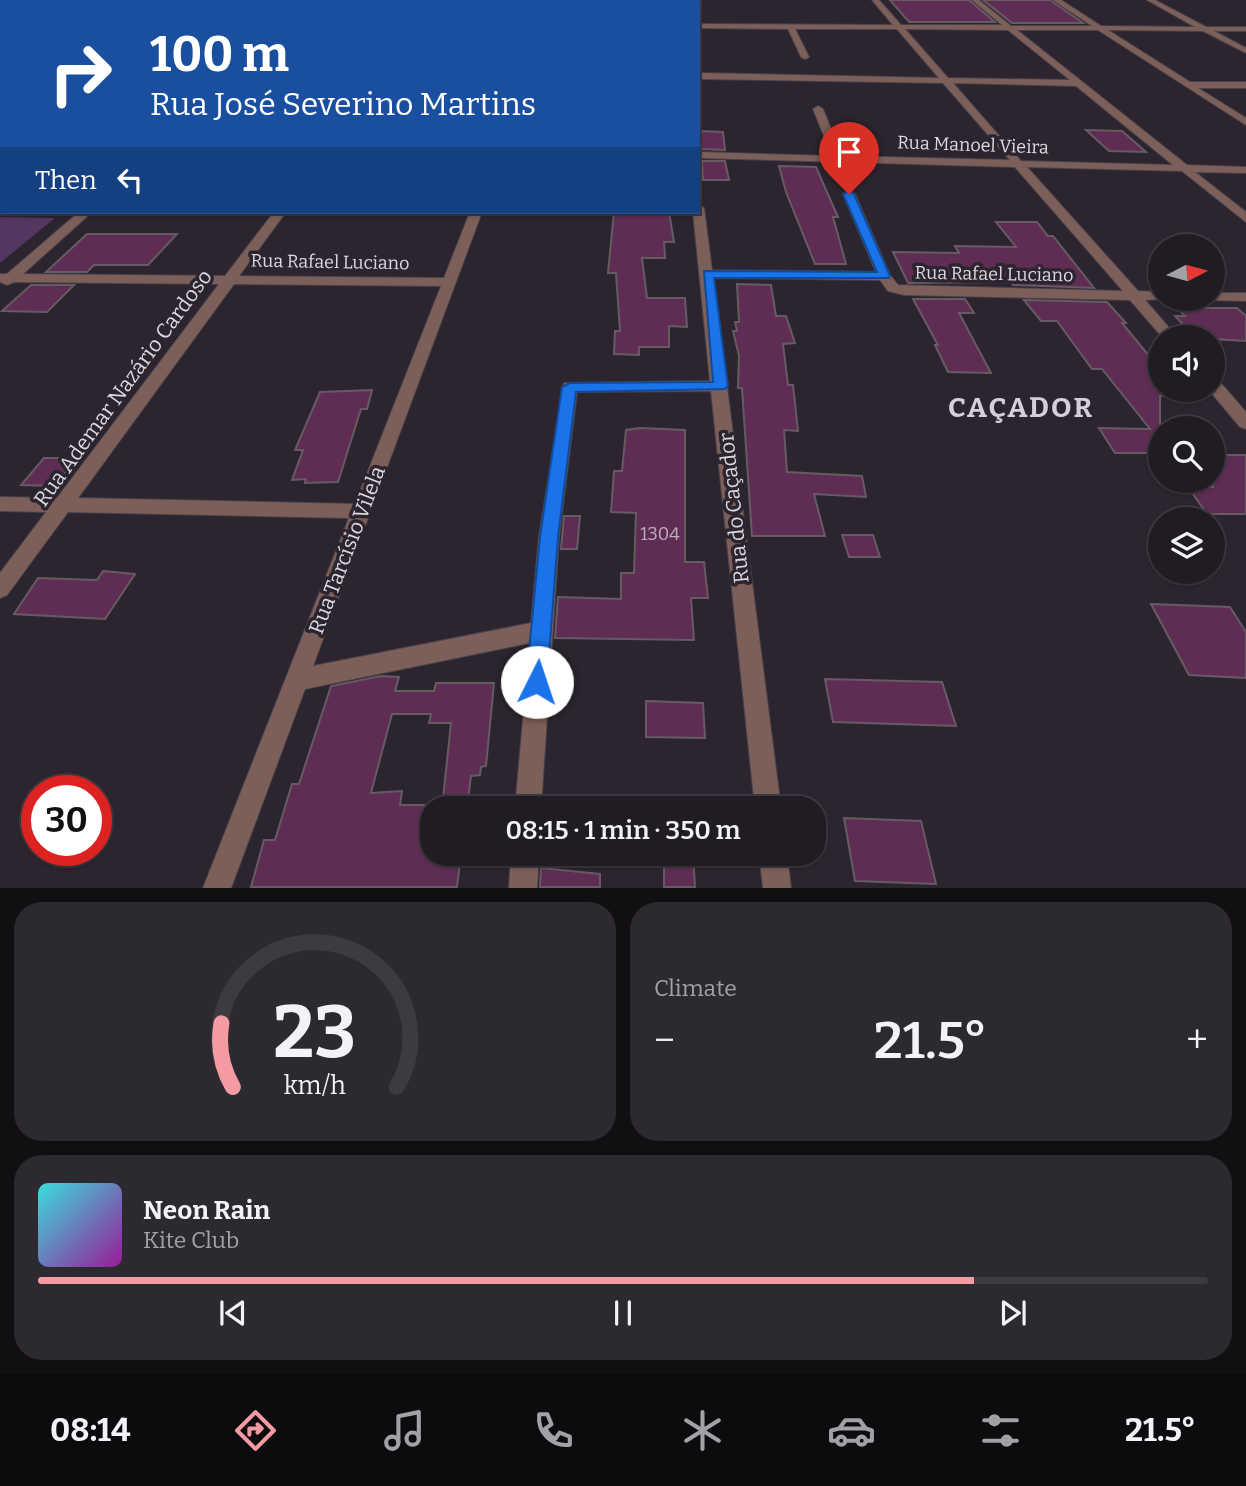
<!DOCTYPE html>
<meta charset="utf-8">
<style>
:root{--surface:#211c23;--page:#2d2930;--text:#f1f3f6;--muted:#a2a1a6;--line:#3e3a41;--accent:#f49aa3}
body{margin:0;font-family:Bitter,serif;background:var(--page);color:var(--text);height:100vh;display:flex;flex-direction:column;font-size:26px;white-space:nowrap}
*{box-sizing:border-box;margin:0}
p{font-size:23px;color:var(--muted)}
.icon{flex:none;width:38px;height:38px;fill:none;stroke:currentColor;stroke-width:2;stroke-linecap:round;stroke-linejoin:round}
.map{position:relative;height:888px;overflow:hidden}
.details{display:flex;flex-direction:column;gap:14px;padding:14px;background:#120f13;flex:1}
.details>*{flex:none}
.top-card{position:absolute;left:0px;top:0px;width:700px;height:214px;box-shadow:0 2px 5px #0004,0 0 0 2px var(--line);background:#1a4fa0;color:#fff;overflow:hidden}
.needle{width:46px;rotate:84deg}
.buttons{position:absolute;left:1148px;top:234px;display:grid;gap:14px}
.buttons a{display:grid;place-items:center;width:77px;height:77px;border-radius:50%;background:var(--surface);box-shadow:0 2px 5px #0004,0 0 0 2px var(--line);font-size:35px}
.speed{position:absolute;left:21px;top:775px;display:flex;gap:14px;font-size:35px;font-weight:700;text-align:center}
.speed>*{display:grid;place-content:center;width:91px;height:91px;border-radius:50%;background:var(--surface);box-shadow:0 2px 5px #0004,0 0 0 2px var(--line);line-height:1}
.speed .limit{border:10px solid #d22;background:#fff;color:#111}
.pin{position:absolute;display:grid;place-items:center;width:60px;height:60px;color:#fff;margin:-72px -30px;border-radius:50% 50% 50% 0;rotate:-45deg;box-shadow:0 0 7px #0007}
.pin .icon{rotate:45deg}
.me{position:absolute;width:77px;margin:-38px;rotate:4deg;stroke-linejoin:round;filter:drop-shadow(0 0 5px #0008)}
.turn{display:flex;align-items:center;gap:24px;height:147px;padding:0 35px;font-size:32px}
.turn .icon{width:91px;height:91px;stroke-width:2.5}
.turn b{display:block;font-size:49px;line-height:60px}
.then{display:flex;align-items:center;height:66px;padding:0 35px;background:#0003;gap:14px;font-size:26px}
.big{font-size:52px;font-weight:600;line-height:1.1}
.details .widget{flex:1;display:flex;flex-direction:column;justify-content:center;gap:10px;min-width:0;padding:0 24px;border-radius:28px;background:var(--page)}
.details .dial{align-items:center;gap:0}
.dial svg{height:182px;overflow:visible;fill:none;stroke:var(--line);stroke-width:7;stroke-linecap:round;text-anchor:middle}
.dial text{fill:var(--text);stroke:none}
.song{display:flex;align-items:center;gap:21px}
.cover{width:84px;height:84px;border-radius:10px;background:linear-gradient(135deg,hsl(180 70% 55%),hsl(300 70% 35%))}
.played{height:7px;border-radius:4px;background:linear-gradient(90deg,var(--accent) 80%,var(--line) 80%)}
.keys{display:flex;justify-content:space-around;direction:ltr}
.heat{display:flex;justify-content:space-between;align-items:center;font-size:38px;direction:ltr}
.details .tiles{flex:1;display:grid;gap:14px;grid-template-columns:1fr 1fr}
.widget:last-child{grid-column:span 2}
.trip{position:absolute;left:420px;top:796px;width:406px;height:70px;border-radius:28px;background:var(--surface);box-shadow:0 2px 5px #0004,0 0 0 2px var(--line);font-weight:600;line-height:70px;text-align:center}
.menu{display:flex;height:112px;justify-content:space-around;align-items:center;background:#0d0b0e;color:var(--muted)}
.menu .icon{width:49px;height:49px}
.menu .selected{color:var(--accent)}
.menu b{font-size:32px;color:var(--text)}
.map>svg:first-child{display:block}
.green{fill:#543761}
.building{fill:#5f2d54;stroke:#665b63;stroke-width:2}
.lines{fill:none;stroke-linecap:round;stroke-linejoin:round}
.minor-casing{stroke:#48424b;stroke-width:2}
.minor{fill:#7d5f59;fill-rule:evenodd}
.route{fill:#1a73e8;stroke:#114b97;stroke-width:2}
.labels{text-anchor:middle;stroke-width:7;stroke-linejoin:round;paint-order:stroke}
.far-street-label{font-size:18px;fill:#ddd9df;stroke:#2c252f}
.number-label{font-size:18px;fill:#beaebc}
.street-label{font-size:21px;fill:#ddd9df;stroke:#2c252f}
.district-label{font-size:28px;font-weight:bold;letter-spacing:2px;fill:#d6ceda;stroke:#2c252f}
</style>
<div class="map">
<svg width="1246" height="888" viewBox="0 0 1246 888">
<rect width="100%" height="100%" fill="#2c252f"/>
<path class="green" d="M 0,217 L 55,218 L 0,263 Z"/>
<path class="building" d="M 890,0 L 969,0 L 995,22 L 909,22 Z
M 983,0 L 1050,0 L 1083,23 L 1012,23 Z
M 1086,130 L 1122,131 L 1146,152 L 1109,151 Z
M 699,131 L 723,132 L 725,150 L 701,149 Z
M 702,161 L 725,161 L 729,180 L 703,180 Z
M 779,166 L 816,167 L 838,217 L 833,217 L 846,264 L 815,264 L 786,192 Z
M 614,212 L 669,212 L 674,242 L 664,242 L 665,258 L 642,258 L 647,298 L 685,298 L 687,327 L 669,326 L 669,347 L 639,347 L 639,355 L 614,354 L 615,331 L 620,331 L 616,273 L 608,273 Z
M 996,222 L 1037,222 L 1048,236 L 1053,236 L 1094,288 L 1013,285 L 1011,282 L 908,283 L 893,252 L 959,253 L 955,246 L 1016,247 Z
M 87,234 L 177,234 L 148,265 L 94,265 L 87,272 L 46,272 Z
M 737,284 L 771,285 L 776,316 L 786,316 L 795,343 L 783,344 L 788,385 L 793,385 L 798,431 L 784,430 L 787,472 L 862,476 L 866,497 L 814,494 L 825,536 L 752,536 L 742,388 L 738,388 L 739,356 L 733,331 L 737,331 L 735,322 L 739,322 Z
M 31,285 L 74,285 L 47,312 L 2,311 Z
M 913,299 L 965,299 L 974,313 L 959,313 L 991,373 L 948,372 L 935,345 L 938,345 Z
M 1024,300 L 1107,302 L 1126,323 L 1122,323 L 1155,363 L 1149,363 L 1154,369 L 1150,369 L 1160,381 L 1160,390 L 1168,390 L 1173,396 L 1160,396 L 1160,453 L 1115,453 L 1099,428 L 1150,429 L 1102,369 L 1092,369 L 1057,321 L 1041,321 Z
M 1177,308 L 1237,308 L 1246,316 L 1246,341 L 1196,338 L 1175,316 L 1185,316 Z
M 372,390 L 367,409 L 361,409 L 338,482 L 305,483 L 306,479 L 292,480 L 303,450 L 295,450 L 320,392 Z
M 640,428 L 685,430 L 685,562 L 704,562 L 708,598 L 691,598 L 694,640 L 555,638 L 558,597 L 621,599 L 621,573 L 634,573 L 636,513 L 611,512 L 614,471 L 622,471 L 626,430 Z
M 1213,455 L 1246,455 L 1246,514 L 1207,514 L 1188,487 L 1213,487 Z
M 44,458 L 76,458 L 55,486 L 21,485 Z
M 564,516 L 580,516 L 577,549 L 561,549 Z
M 842,535 L 873,535 L 880,557 L 849,557 Z
M 103,571 L 135,574 L 105,619 L 14,614 L 38,578 L 97,580 Z
M 1151,604 L 1230,607 L 1246,632 L 1246,678 L 1189,675 Z
M 381,676 L 399,677 L 395,691 L 434,691 L 436,683 L 494,683 L 486,766 L 481,767 L 480,775 L 471,776 L 467,808 L 442,808 L 451,723 L 429,723 L 431,714 L 392,714 L 371,793 L 402,791 L 400,805 L 432,805 L 432,854 L 461,854 L 457,887 L 251,887 L 264,840 L 275,840 L 292,784 L 299,784 L 331,686 Z
M 825,679 L 942,682 L 956,726 L 833,722 Z
M 646,701 L 703,703 L 705,738 L 646,737 Z
M 844,818 L 921,821 L 936,884 L 855,881 Z
M 664,854 L 693,854 L 695,887 L 664,887 Z
M 541,868 L 600,874 L 600,887 L 540,887 Z"/>
<g class="lines">
<defs>
<path id="minor" d="M 325,0 L 332,0 L 324,2 Z
M 433,0 L 439,0 L 432,2 Z
M 546,0 L 552,0 L 545,2 Z
M 674,0 L 680,0 L 680,2 L 674,2 Z
M 872,0 L 879,0 L 901,25 L 1002,25 L 972,0 L 979,0 L 1011,26 L 1092,26 L 1053,0 L 1061,0 L 1101,26 L 1195,27 L 1147,0 L 1155,0 L 1206,27 L 1246,27 L 1246,31 L 1214,31 L 1246,48 L 1246,53 L 1203,31 L 1108,30 L 1190,82 L 1246,82 L 1246,88 L 1198,88 L 1246,118 L 1246,125 L 1098,30 L 1017,30 L 1187,165 L 1246,167 L 1246,173 L 1195,172 L 1246,212 L 1246,222 L 1182,171 L 1027,167 L 1138,291 L 1160,292 L 1160,299 L 1164,299 L 1145,300 L 1178,338 L 1163,338 L 1130,300 L 904,295 L 888,291 L 880,280 L 713,278 L 781,808 L 755,808 L 711,391 L 577,392 L 559,537 L 541,808 L 515,808 L 530,643 L 305,689 L 231,888 L 203,888 L 349,518 L 68,512 L 7,595 L 0,598 L 0,573 L 46,512 L 0,511 L 0,497 L 57,498 L 219,284 L 14,282 L 7,285 L 0,282 L 0,274 L 7,274 L 79,212 L 92,212 L 23,274 L 225,276 L 274,212 L 286,212 L 239,276 L 444,278 L 470,212 L 482,212 L 313,666 L 531,623 L 539,537 L 564,383 L 710,381 L 693,212 L 698,212 L 698,205 L 704,208 L 712,270 L 876,272 L 843,194 L 849,191 L 855,194 L 890,275 L 898,285 L 1123,291 L 1015,167 L 698,158 L 698,152 L 832,156 L 813,109 L 818,106 L 823,109 L 842,156 L 1010,160 L 943,83 L 698,79 L 698,73 L 939,78 L 897,29 L 795,29 L 809,57 L 805,59 L 801,57 L 788,29 L 698,28 L 698,24 L 893,25 ZM 905,29 L 1008,30 L 1070,80 L 948,78 ZM 953,83 L 1076,86 L 1173,165 L 1021,161 ZM 234,284 L 441,286 L 355,504 L 78,498 Z
M 0,21 L 2,21 L 2,25 L 0,25 Z
M 0,60 L 2,60 L 0,65 Z
M 0,77 L 2,77 L 2,83 L 0,83 Z
M 2,118 L 2,124 L 0,125 L 0,119 Z
M 1213,293 L 1246,293 L 1246,301 L 1208,300 L 1213,299 Z
M 1213,380 L 1219,381 L 1246,412 L 1246,429 L 1240,427 L 1209,390 L 1213,390 Z
M 511,854 L 539,854 L 537,888 L 509,888 Z
M 759,854 L 787,854 L 791,888 L 763,888 Z"/>
</defs>
<use href="#minor" class="minor-casing"/>
<use href="#minor" class="minor"/>
</g>
<path class="route" d="M 849,191 L 854,194 L 890,276 L 889,278 L 714,278 L 728,386 L 725,389 L 576,392 L 558,537 L 547,682 L 544,689 L 537,692 L 529,689 L 526,682 L 540,537 L 562,387 L 570,383 L 713,382 L 704,271 L 877,272 L 843,194 Z"/>
<g class="labels">
<g class="far-street-label">
<text transform="translate(973 145) rotate(2)" y="6">Rua Manoel Vieira</text>
<text transform="translate(330 262) rotate(1)" y="6">Rua Rafael Luciano</text>
<text transform="translate(994 274) rotate(1)" y="6">Rua Rafael Luciano</text>
</g>
<g class="number-label">
<text x="660" y="540">1304</text>
</g>
<g class="street-label">
<text transform="translate(123 388) rotate(-54)" y="7">Rua Ademar Nazário Cardoso</text>
<text transform="translate(734 508) rotate(-96)" y="7">Rua do Caçador</text>
<text transform="translate(347 550) rotate(-69)" y="7">Rua Tarcísio Vilela</text>
</g>
<g class="district-label">
<text x="1021" y="417">CAÇADOR</text>
</g>
</g>
</svg>
<div class="buttons">
<a><svg class="needle" viewBox="-14 -14 28 28"><path d="M0-13l5 13h-10z" fill="#e53935"/><path d="M0 13l5-13h-10z" fill="#a2a1a6"/></svg></a>
<a><svg class="icon" aria-label="sound" viewBox="0 0 24 24"><path d="M4 9h4l5-4v14l-5-4H4zM17 9q2 3 0 6"/></svg></a>
<a><svg class="icon" aria-label="search" viewBox="0 0 24 24"><circle cx="10" cy="10" r="6"/><path d="M15 15l6 6"/></svg></a>
<a><svg class="icon" aria-label="layers" viewBox="0 0 24 24"><path d="M12 4l9 5-9 5-9-5zM3 14l9 5 9-5"/></svg></a>
</div>
<div class="speed"><div class="limit">30</div></div>
<div class="pin" style="left:849px;top:194px;background:#d93025"><svg class="icon" aria-label="arrive" viewBox="0 0 24 24"><path d="M6 21V4h12l-3 4 3 4H6"/></svg></div>
<svg class="me" style="left:537px;top:682px" viewBox="-20 -20 40 40"><circle r="19" fill="#fff"/><path d="M0-13L10 11 0 6-10 11z" fill="#1a73e8"/></svg>
<div class="trip">08:15 · 1 min · 350 m</div>
<div class="top-card">
<div class="turn"><svg class="icon" aria-label="right" viewBox="0 0 24 24"><path d="M7 20v-9h11M14 6l5 5-5 5"/></svg><div><b>100 m</b>Rua José Severino Martins</div></div>
<div class="then">Then<svg class="icon" aria-label="left" viewBox="0 0 24 24"><path d="M17 20v-9H6M10 6l-5 5 5 5"/></svg></div>
</div>
</div>
<section class="details">
<div class="tiles">
<div class="widget dial"><svg viewBox="0 0 100 80">
<path d="M14 69A42 42 0 1 1 86 69"/>
<path d="M14 69A42 42 0 0 1 9 41" stroke="#f49aa3"/>
<text x="50" y="56" font-size="32" font-weight="700">23</text>
<text x="50" y="72" font-size="11">km/h</text>
</svg></div>
<div class="widget"><p>Climate</p>
<div class="heat"><a>−</a><b class="big">21.5°</b><a>+</a></div>
</div>
<div class="widget">
<div class="song"><i class="cover"></i><div><b>Neon Rain</b><p>Kite Club</p></div></div>
<div class="played"></div>
<div class="keys"><svg class="icon" aria-label="previous" viewBox="0 0 24 24"><path d="M18 5L8 12l10 7zM5 5v14"/></svg><svg class="icon" aria-label="pause" viewBox="0 0 24 24"><path d="M8 5v14M16 5v14"/></svg><svg class="icon" aria-label="next" viewBox="0 0 24 24"><path d="M6 5l10 7-10 7zM19 5v14"/></svg></div>
</div>
</div>
</section>
<nav class="menu">
<b>08:14</b>
<svg class="icon selected" aria-label="directions" viewBox="0 0 24 24"><path d="M12 3l9 9-9 9-9-9zM9 14v-3h6M13 9l2 2-2 2"/></svg>
<svg class="icon" aria-label="music" viewBox="0 0 24 24"><path d="M9 18V5l10-2v13"/><circle cx="6" cy="18" r="3"/><circle cx="16" cy="16" r="3"/></svg>
<svg class="icon" aria-label="phone" viewBox="0 0 24 24"><path d="M5 4h4l2 5-3 2q2 4 5 5l2-3 5 2v4C11 20 4 13 5 4z"/></svg>
<svg class="icon" aria-label="climate" viewBox="0 0 24 24"><path d="M12 3v18M4 7l16 10M4 17L20 7"/></svg>
<svg class="icon" aria-label="car" viewBox="0 0 24 24"><path d="M5 17H2v-5l4-1 3-4h7l3 4 3 1v5h-3M9 17h6M6 11h13"/><circle cx="7" cy="17" r="2"/><circle cx="17" cy="17" r="2"/></svg>
<svg class="icon" aria-label="filters" viewBox="0 0 24 24"><path d="M4 7h16M4 17h16"/><circle cx="9" cy="7" r="2"/><circle cx="15" cy="17" r="2"/></svg>
<b>21.5°</b>
</nav>
